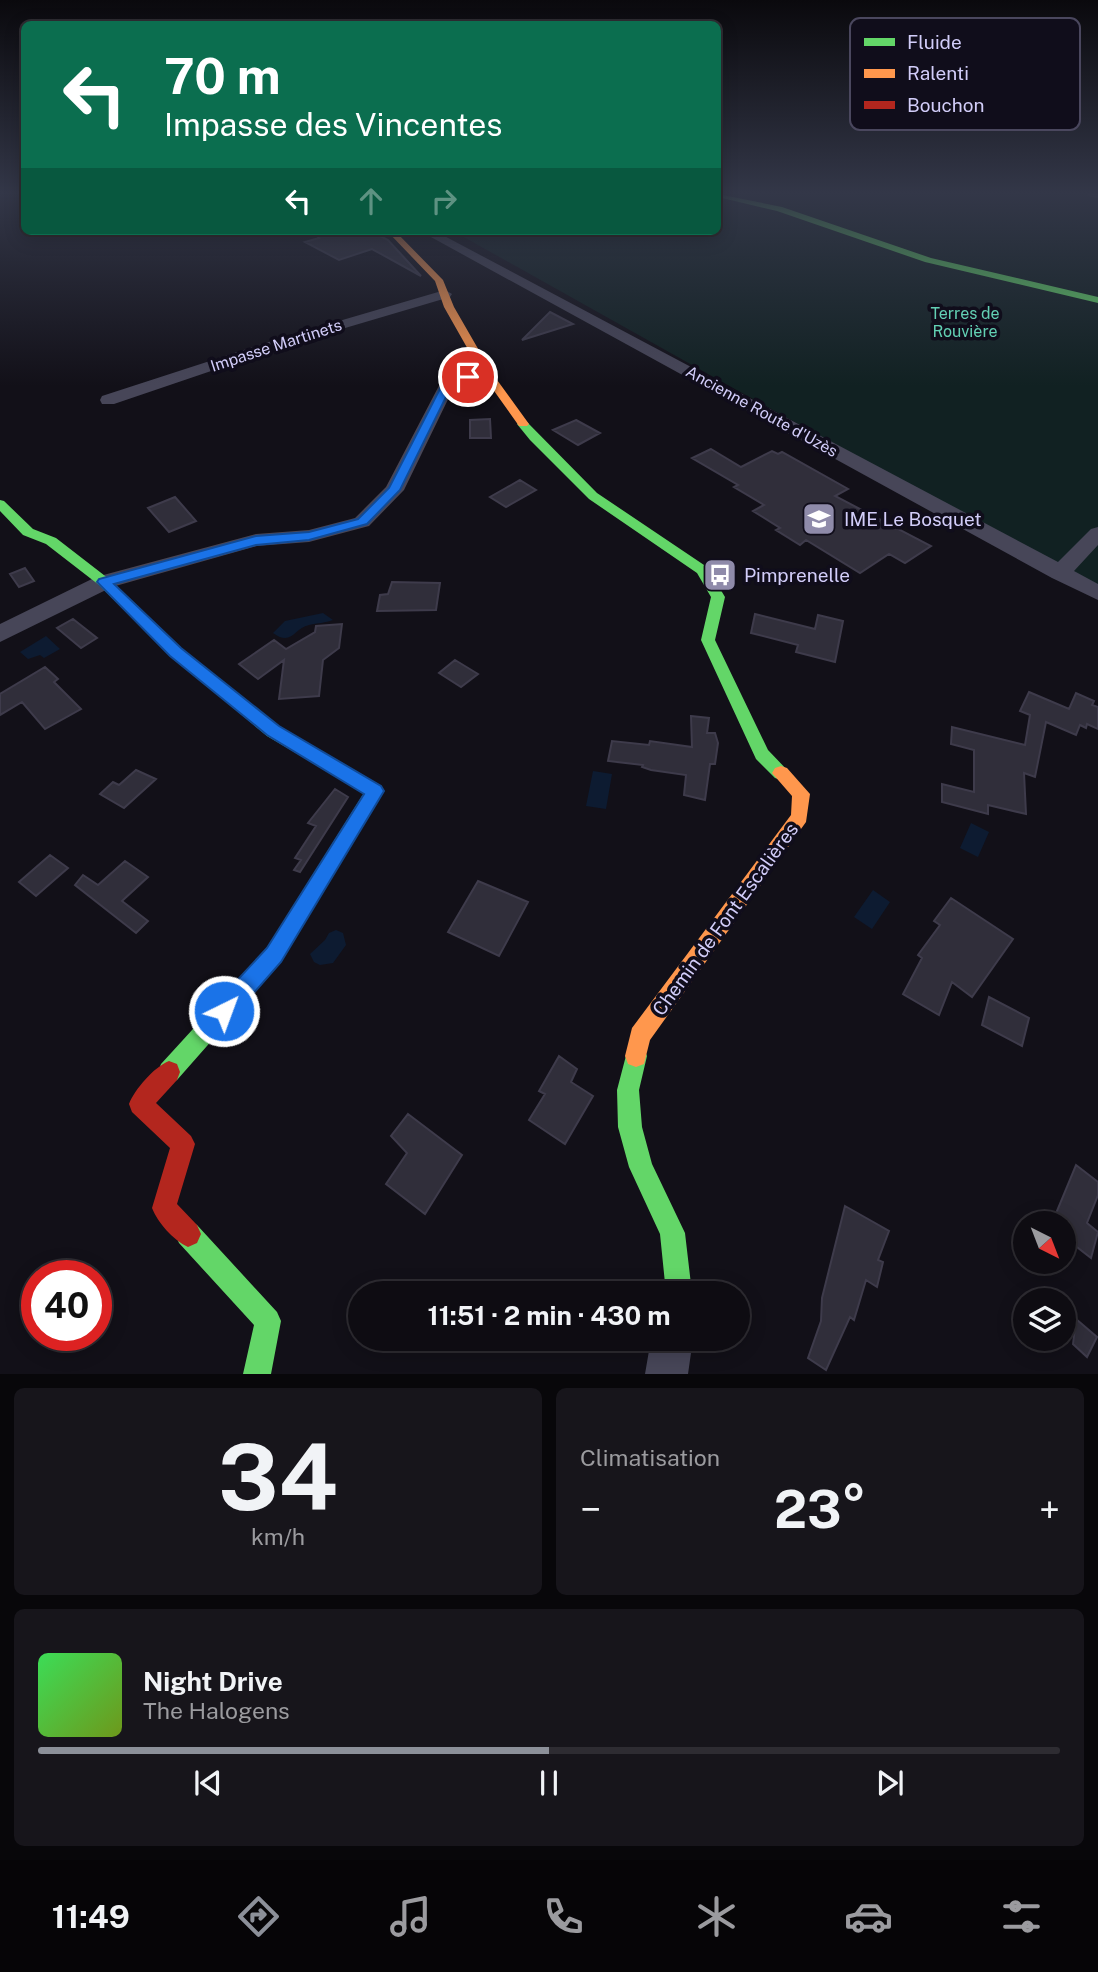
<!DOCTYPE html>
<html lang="fr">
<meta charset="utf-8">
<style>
:root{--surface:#0e0c12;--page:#17151b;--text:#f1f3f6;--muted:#9b9b9f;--line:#2e2c32;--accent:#8c9099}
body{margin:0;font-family:"Public Sans",sans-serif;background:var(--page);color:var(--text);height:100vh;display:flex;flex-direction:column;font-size:26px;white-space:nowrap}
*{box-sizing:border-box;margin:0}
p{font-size:23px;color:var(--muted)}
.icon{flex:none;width:38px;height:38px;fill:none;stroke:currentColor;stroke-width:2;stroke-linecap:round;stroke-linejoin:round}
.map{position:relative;height:1374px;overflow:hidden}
.panel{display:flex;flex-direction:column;gap:14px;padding:14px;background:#08070a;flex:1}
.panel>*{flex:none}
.banner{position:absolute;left:21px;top:21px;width:700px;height:214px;border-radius:10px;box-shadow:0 4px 18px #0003,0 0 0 2px var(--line);background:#0b6e4f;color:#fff;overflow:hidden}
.needle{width:46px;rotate:138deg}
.tools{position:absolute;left:1013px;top:1211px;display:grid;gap:14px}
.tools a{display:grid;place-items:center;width:63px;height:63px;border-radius:50%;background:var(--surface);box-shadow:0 4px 18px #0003,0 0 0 2px var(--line);font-size:35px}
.speed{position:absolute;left:21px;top:1260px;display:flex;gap:14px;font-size:35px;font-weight:700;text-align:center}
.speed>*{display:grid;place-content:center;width:91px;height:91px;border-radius:50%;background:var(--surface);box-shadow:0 4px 18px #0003,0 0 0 2px var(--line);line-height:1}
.speed .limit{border:10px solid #d22;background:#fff;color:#111}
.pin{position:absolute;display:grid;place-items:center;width:60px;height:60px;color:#fff;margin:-30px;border:4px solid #fff;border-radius:50%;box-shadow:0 2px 7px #0007}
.me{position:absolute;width:77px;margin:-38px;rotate:42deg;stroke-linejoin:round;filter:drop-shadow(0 0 5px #0008)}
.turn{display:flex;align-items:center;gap:24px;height:147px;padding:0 28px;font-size:32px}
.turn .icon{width:91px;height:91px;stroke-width:2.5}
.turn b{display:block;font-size:49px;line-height:60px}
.lanes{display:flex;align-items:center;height:66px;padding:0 28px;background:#0003;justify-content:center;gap:35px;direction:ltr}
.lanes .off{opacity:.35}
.big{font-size:52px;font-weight:700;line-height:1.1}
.panel .card{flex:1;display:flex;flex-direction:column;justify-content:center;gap:10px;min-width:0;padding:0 24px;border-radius:10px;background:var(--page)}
.panel .dial{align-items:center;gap:0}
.dial b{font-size:91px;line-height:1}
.song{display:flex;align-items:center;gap:21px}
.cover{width:84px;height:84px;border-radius:10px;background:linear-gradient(135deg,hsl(130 70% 55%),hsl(80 70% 35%))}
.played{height:7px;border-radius:4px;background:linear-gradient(90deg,var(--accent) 50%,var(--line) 50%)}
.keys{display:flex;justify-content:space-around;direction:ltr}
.heat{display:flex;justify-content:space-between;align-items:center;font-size:38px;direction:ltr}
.panel .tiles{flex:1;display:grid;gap:14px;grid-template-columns:1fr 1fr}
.card:last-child{grid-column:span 2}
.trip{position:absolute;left:348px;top:1281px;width:402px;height:70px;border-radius:35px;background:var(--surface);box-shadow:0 4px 18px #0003,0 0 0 2px var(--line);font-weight:700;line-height:70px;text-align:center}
.tabs{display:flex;height:112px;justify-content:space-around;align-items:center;background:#060507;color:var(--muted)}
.tabs .icon{width:49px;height:49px}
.tabs .selected{color:var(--accent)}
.tabs b{font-size:32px;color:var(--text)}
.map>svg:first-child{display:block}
.green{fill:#112122}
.water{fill:#0d1b31}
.building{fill:#302e3a;stroke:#3e3b4b;stroke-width:2}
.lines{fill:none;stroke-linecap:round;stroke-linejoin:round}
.street{fill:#474658;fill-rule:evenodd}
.fast{fill:#63d668;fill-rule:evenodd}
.slow{fill:#ff974d;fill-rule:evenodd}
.jam{fill:#b3261e;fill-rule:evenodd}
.route{fill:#1a73e8;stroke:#114b97;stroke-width:2}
.labels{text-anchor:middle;stroke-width:7;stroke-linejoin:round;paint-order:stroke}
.far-park-label{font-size:16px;fill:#63d0b4;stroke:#100d1b}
.far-street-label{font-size:16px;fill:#d2cdf9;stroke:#100d1b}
.poi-label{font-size:19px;fill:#d2cdf9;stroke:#100d1b;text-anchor:start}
.street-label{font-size:19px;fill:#d2cdf9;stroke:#100d1b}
.key{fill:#100d1b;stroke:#4a475e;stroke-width:2}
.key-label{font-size:19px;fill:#d2cdf9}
</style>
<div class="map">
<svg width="1098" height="1374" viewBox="0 0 1098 1374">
<rect width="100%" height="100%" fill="#121018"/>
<path class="green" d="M 718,194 L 1098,194 L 1098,588 L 733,388 L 453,231 L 718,231 Z"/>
<path class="water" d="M 323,613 L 333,620 C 325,623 318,623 309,625 C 294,628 292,647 273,633 L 285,621 Z
M 46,636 L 60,649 L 44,658 L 40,655 L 28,659 L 20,652 Z
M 593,771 L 612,774 L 606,809 L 586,806 Z
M 971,823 L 989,832 L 978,857 L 960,848 Z
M 873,890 L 890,902 L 872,929 L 854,917 Z
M 336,930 L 343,933 L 346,945 L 333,963 L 320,965 L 314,962 L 310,954 L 325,940 L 329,933 Z"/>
<path class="building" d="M 311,231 L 371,231 L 388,240 L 421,276 L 372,249 L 339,260 L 305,242 L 319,238 Z
M 550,312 L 573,324 L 522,340 Z
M 490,419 L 491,438 L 470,438 L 470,420 Z
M 576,420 L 600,433 L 578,445 L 553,430 Z
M 711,449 L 741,467 L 772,451 L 778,454 L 782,452 L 848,489 L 835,496 L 931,546 L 905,563 L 889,554 L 860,573 L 806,540 L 800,545 L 776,530 L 780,528 L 753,511 L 764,505 L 734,487 L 738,485 L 692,458 Z
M 520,480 L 536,490 L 506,507 L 490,497 Z
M 175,497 L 196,521 L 169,532 L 148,508 Z
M 25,568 L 34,581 L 19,587 L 10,574 Z
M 392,582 L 440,583 L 436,610 L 377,611 L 380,595 L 388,594 Z
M 755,614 L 815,629 L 818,615 L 843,621 L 835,662 L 796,652 L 798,645 L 751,633 Z
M 73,619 L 97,638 L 81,648 L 57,628 Z
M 342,624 L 339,648 L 323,660 L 319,696 L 279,699 L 284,660 L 258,679 L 239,664 L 274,640 L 286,649 L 315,632 L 316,626 Z
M 455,660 L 478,674 L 461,687 L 439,673 Z
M 45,667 L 58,679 L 54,682 L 81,709 L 45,729 L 22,702 L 0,715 L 0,694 Z
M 1029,692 L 1069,709 L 1076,693 L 1094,701 L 1092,705 L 1098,707 L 1098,729 L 1087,724 L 1086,728 L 1080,725 L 1076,735 L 1046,722 L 1035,777 L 1024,773 L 1026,814 L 988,805 L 988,814 L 942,802 L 942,784 L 974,792 L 974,750 L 951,744 L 952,727 L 1025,745 L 1030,715 L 1020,711 Z
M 691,716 L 709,718 L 707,733 L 715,733 L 718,743 L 715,764 L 710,764 L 705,800 L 684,795 L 686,775 L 651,770 L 642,767 L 643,765 L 608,761 L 612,741 L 649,745 L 650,741 L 692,747 Z
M 136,770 L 156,779 L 124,808 L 100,794 L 113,782 L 119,785 Z
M 335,789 L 348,797 L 300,872 L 294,870 L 301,860 L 295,858 L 316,826 L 308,823 Z
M 50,855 L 68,868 L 36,896 L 19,882 Z
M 125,861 L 148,877 L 122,901 L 148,921 L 136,933 L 75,885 L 83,875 L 98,885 Z
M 478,881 L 528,902 L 499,956 L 448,932 Z
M 951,898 L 1013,939 L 972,997 L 952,982 L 939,1015 L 903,994 L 922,958 L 918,955 L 940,925 L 934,921 Z
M 989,997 L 1029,1018 L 1022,1046 L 982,1025 Z
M 559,1056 L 577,1069 L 571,1082 L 593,1096 L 565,1144 L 529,1120 L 545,1094 L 539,1091 Z
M 408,1114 L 462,1155 L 425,1214 L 386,1184 L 407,1153 L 391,1136 Z
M 1076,1165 L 1098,1182 L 1098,1195 L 1087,1223 L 1098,1232 L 1091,1258 L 1064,1237 L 1064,1223 L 1052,1223 Z
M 845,1206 L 889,1231 L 878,1260 L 883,1262 L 877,1287 L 866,1280 L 854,1320 L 850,1317 L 826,1370 L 808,1358 L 821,1321 L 822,1298 Z
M 1076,1319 L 1097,1337 L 1087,1357 L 1073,1344 Z"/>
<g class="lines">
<path class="street" d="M 1087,194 L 1098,194 L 1098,198 L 1088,196 Z
M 420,231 L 435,231 L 1058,562 L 1091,529 L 1098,527 L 1098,545 L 1074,571 L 1098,584 L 1098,600 L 1052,578 Z
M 445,290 L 452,294 L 450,297 L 291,344 L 114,404 L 102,404 L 100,400 L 102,396 L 281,338 Z
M 487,369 L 493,371 L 495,374 L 493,377 L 455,385 L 404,490 L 369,526 L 309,542 L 257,546 L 112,587 L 0,642 L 0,624 L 96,577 L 256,534 L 309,530 L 355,518 L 386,487 L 443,378 Z
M 651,1339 L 693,1339 L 688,1374 L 645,1374 Z"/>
<path class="fast" d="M 718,194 L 782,207 L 931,258 L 1098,297 L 1098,303 L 925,262 L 777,211 L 718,197 Z
M 519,422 L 527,422 L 597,493 L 707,567 L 725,597 L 715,640 L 768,750 L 790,773 L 787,778 L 781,780 L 775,778 L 756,759 L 701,640 L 711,597 L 697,573 L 589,499 L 530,440 L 517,424 Z
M 0,500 L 4,501 L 33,529 L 56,538 L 109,579 L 181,648 L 279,726 L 381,786 L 384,791 L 281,962 L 177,1080 L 169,1083 L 161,1080 L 158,1072 L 161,1064 L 267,948 L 364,793 L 267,736 L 171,656 L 99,585 L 46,544 L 23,535 L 0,511 Z
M 636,1045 L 644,1048 L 647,1056 L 639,1090 L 642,1127 L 652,1164 L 685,1233 L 692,1293 L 666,1293 L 660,1234 L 629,1167 L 618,1127 L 617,1090 L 628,1048 Z
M 188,1221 L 197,1225 L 277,1312 L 281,1321 L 271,1374 L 243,1374 L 254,1325 L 179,1243 L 175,1234 L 179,1225 Z"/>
<path class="slow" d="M 387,231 L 395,231 L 443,280 L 454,307 L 492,373 L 529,424 L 527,426 L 519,426 L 482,374 L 444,307 L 435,281 Z
M 781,766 L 787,768 L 810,794 L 806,822 L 650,1040 L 644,1064 L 636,1067 L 628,1064 L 625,1056 L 632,1028 L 791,815 L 792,796 L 772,773 L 775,768 Z"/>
<path class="jam" d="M 169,1061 L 177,1064 L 180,1072 L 177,1080 L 156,1103 L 191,1136 L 195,1144 L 177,1204 L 197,1225 L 201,1234 L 197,1243 L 188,1247 C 173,1240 158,1223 152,1208 L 170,1148 L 132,1112 L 129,1104 C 135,1089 154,1067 169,1061 Z"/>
</g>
<linearGradient id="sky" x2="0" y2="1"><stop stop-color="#0a090d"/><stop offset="0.5" stop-color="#333748"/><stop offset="1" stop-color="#333748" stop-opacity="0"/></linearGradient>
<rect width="1098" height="386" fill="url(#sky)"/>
<path class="route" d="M 468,374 L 473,377 L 472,380 L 453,383 L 400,490 L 367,524 L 309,540 L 256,545 L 114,584 L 181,648 L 279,726 L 381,786 L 384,791 L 281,962 L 231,1019 L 224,1022 L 216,1019 L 213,1011 L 216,1003 L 267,948 L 364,794 L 267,735 L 170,656 L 97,582 L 99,579 L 256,536 L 309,532 L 358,519 L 389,488 L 445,379 Z"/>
<defs>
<symbol id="school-square" viewBox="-11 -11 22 22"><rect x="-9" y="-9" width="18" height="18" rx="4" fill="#8f8baa" stroke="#100d1b"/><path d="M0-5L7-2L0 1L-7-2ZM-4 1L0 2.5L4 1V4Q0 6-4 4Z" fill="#fff"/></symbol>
<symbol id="bus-square" viewBox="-11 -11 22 22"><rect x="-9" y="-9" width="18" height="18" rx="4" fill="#8f8baa" stroke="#100d1b"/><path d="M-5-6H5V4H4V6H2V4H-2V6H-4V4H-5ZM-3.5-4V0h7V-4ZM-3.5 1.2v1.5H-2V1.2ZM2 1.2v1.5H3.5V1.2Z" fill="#fff"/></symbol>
</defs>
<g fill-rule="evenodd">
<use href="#school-square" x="800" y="500" width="38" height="38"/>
<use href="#bus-square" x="701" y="556" width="38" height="38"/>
</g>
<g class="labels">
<g class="far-park-label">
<text x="965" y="319">Terres de<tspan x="965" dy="18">Rouvière</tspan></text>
</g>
<g class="far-street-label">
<text transform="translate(276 345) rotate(-18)" y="6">Impasse Martinets</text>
<text transform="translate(762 411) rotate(29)" y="6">Ancienne Route d'Uzès</text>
</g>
<g class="poi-label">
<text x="844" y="526">IME Le Bosquet</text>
<text x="744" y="582">Pimprenelle</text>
</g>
<g class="street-label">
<text transform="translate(725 919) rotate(-54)" y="7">Chemin de Font Escalières</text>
</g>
</g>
<rect x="850" y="18" width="230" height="112" rx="10" class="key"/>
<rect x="864" y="38" width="31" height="8" fill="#63d668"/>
<rect x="864" y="69" width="31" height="9" fill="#ff974d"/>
<rect x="864" y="101" width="31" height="8" fill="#b3261e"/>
<g class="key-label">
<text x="907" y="49">Fluide</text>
<text x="907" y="80">Ralenti</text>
<text x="907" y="112">Bouchon</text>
</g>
</svg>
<div class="tools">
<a><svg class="needle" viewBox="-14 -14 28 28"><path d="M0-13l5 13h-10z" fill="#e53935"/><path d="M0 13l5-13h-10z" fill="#9b9b9f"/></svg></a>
<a><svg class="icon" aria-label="layers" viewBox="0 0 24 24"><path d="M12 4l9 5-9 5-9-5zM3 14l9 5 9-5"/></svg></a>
</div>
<div class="speed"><div class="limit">40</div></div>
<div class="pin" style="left:468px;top:377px;background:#d93025"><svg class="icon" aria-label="arrive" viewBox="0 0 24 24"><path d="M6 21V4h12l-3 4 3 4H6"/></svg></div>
<svg class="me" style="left:224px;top:1011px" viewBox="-20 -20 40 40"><circle r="17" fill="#1a73e8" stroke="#fff" stroke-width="3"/><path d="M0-11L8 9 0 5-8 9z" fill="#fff"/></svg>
<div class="trip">11:51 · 2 min · 430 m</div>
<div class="banner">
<div class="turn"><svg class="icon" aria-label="left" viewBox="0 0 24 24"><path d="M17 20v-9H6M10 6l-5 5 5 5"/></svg><div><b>70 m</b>Impasse des Vincentes</div></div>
<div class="lanes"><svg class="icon" aria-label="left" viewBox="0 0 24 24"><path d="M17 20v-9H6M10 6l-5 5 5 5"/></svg><svg class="icon off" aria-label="ahead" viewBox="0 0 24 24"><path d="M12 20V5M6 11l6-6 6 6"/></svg><svg class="icon off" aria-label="right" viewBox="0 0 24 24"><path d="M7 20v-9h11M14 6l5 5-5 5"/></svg></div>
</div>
</div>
<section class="panel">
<div class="tiles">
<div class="card dial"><b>34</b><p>km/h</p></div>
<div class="card"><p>Climatisation</p>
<div class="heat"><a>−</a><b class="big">23°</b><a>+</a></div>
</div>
<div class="card">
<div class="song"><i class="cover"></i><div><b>Night Drive</b><p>The Halogens</p></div></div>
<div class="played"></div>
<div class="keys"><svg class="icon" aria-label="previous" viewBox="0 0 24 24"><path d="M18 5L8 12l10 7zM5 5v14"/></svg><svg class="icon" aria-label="pause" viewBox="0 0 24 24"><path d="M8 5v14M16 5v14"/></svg><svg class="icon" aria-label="next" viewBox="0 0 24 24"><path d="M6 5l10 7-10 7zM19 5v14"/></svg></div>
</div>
</div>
</section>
<nav class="tabs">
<b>11:49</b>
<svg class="icon selected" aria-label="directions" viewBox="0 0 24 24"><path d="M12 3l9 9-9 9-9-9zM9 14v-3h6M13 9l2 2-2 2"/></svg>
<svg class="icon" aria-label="music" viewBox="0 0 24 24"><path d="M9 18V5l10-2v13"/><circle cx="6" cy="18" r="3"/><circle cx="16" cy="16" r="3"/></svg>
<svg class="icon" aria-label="phone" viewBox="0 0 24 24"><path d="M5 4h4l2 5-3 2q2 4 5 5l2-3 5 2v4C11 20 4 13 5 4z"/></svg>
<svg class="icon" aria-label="climate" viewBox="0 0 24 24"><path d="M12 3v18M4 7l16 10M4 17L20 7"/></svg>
<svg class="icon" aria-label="car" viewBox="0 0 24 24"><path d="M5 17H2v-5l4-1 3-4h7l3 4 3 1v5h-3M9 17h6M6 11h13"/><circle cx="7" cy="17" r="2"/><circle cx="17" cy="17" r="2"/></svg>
<svg class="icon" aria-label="filters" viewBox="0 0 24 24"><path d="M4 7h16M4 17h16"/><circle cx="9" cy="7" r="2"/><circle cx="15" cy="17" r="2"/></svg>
</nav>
